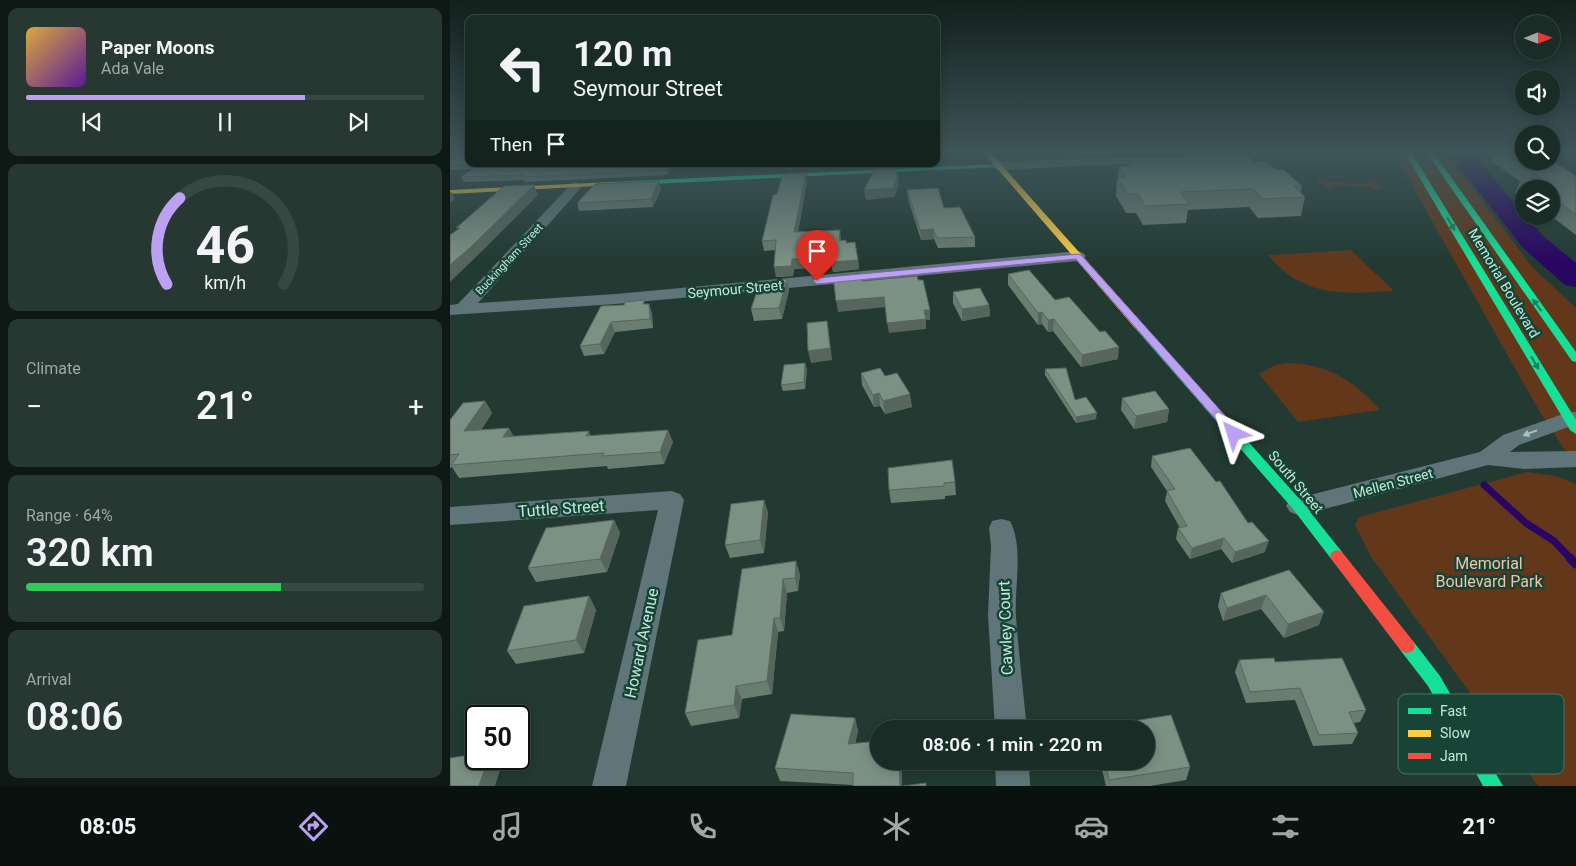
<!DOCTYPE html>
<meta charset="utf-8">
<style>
:root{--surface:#1a2c26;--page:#273832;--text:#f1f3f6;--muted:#9fa7a7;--line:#384843;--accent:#bca0f2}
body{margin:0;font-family:Roboto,sans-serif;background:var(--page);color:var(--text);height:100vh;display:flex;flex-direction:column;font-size:19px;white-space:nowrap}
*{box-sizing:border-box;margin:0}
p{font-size:16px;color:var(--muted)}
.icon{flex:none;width:28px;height:28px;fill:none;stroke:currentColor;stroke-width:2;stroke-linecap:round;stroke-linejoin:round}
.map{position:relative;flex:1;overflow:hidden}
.side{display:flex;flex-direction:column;gap:8px;padding:8px;background:#0e1815;width:450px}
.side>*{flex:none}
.banner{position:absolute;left:15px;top:15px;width:475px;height:152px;border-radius:10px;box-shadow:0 2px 12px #0003,0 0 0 1px var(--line);background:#1a2c26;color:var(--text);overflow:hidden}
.needle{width:32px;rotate:89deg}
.fabs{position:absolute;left:1065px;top:15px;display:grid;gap:10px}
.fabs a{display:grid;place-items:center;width:45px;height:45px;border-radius:50%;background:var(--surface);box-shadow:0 2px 12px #0003,0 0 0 1px var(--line);font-size:25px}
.speed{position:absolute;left:15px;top:705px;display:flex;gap:10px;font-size:25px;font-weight:700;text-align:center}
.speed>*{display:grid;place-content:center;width:65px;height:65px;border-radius:50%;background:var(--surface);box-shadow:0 2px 12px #0003,0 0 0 1px var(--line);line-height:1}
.speed .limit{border:2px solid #111;border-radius:8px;background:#fff;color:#111}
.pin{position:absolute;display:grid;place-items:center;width:42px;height:42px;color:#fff;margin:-51px -21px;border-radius:50% 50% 50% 0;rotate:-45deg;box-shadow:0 0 5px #0007}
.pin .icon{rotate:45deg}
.me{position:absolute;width:55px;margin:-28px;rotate:319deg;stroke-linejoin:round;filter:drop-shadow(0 0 4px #0008)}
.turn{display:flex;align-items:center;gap:18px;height:105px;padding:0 25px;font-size:22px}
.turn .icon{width:65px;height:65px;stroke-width:2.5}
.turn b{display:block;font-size:35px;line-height:42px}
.then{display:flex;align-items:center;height:48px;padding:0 25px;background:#0003;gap:10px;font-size:19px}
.big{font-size:38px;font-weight:600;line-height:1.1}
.side .tile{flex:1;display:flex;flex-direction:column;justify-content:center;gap:8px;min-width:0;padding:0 18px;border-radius:10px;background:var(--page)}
.side .dial{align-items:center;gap:0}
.dial svg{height:130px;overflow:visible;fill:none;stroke:var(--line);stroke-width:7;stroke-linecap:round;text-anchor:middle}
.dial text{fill:var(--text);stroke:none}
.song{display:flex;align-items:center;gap:15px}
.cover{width:60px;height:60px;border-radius:8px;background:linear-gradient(135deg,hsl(40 70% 55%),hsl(270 70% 35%))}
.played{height:5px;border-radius:2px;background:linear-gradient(90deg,var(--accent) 70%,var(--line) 70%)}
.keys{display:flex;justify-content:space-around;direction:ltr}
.heat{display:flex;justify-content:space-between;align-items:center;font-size:28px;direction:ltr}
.charge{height:8px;border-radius:4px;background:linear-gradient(90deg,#34c759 64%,var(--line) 0)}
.trip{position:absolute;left:420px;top:720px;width:285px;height:50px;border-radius:25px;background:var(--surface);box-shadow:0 2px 12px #0003,0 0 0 1px var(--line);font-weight:600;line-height:50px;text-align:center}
.tab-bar{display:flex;height:80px;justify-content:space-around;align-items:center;background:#0a120f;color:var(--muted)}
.tab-bar .icon{width:35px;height:35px}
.tab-bar .active{color:var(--accent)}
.tab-bar b{font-size:22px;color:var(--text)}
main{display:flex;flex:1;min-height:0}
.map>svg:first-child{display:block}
.green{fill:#62371a}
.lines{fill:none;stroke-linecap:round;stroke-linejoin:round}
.stream-far1{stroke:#290564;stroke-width:7}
.stream{stroke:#290564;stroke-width:9}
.river{fill:#290564;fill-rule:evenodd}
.street{fill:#5f7579;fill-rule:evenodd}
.fast{fill:#16e098;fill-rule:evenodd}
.slow{fill:#ffcf43;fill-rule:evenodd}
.jam{fill:#f24e42;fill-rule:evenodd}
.wall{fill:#6a7d71}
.shaded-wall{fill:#56665c}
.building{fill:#7b9183;stroke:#56665c}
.oneway{fill:#17825d}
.oneway2{fill:#a4c6bd}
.route{fill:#bca0f2;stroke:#7a689d}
.labels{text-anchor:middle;stroke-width:5;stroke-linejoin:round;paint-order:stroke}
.far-street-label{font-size:11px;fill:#c2e9da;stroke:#174436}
.street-label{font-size:14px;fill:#c2e9da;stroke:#174436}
.near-street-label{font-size:16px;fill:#c2e9da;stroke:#174436}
.near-park-label{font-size:16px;fill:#f7c1a4;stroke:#174436}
.key{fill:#174436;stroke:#4a7667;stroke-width:1}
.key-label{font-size:14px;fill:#c2e9da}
</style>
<main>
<section class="side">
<div class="tile">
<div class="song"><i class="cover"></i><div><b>Paper Moons</b><p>Ada Vale</p></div></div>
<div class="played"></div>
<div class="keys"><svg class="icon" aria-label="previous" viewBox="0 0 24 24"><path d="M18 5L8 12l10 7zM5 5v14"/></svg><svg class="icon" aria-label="pause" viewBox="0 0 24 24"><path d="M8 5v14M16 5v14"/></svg><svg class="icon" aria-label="next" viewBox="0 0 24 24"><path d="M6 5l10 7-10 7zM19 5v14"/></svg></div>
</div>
<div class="tile dial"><svg viewBox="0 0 100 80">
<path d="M14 69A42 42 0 1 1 86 69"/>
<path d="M14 69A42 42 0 0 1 22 16" stroke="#bca0f2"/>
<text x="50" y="56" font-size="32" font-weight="700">46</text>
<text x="50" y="72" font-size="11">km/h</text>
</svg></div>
<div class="tile"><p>Climate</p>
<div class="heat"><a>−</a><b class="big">21°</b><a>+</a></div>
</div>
<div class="tile"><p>Range · 64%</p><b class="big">320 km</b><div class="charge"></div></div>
<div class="tile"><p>Arrival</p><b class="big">08:06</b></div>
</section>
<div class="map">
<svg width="1126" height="786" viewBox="0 0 1126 786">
<rect width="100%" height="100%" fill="#223a32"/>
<path class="green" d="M 943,152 L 995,152 L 1083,268 L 1126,308 L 1126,467 L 1088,409 Z
M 865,179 L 871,179 L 874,182 L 920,184 L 918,180 L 926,181 L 931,190 L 924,190 L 921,187 L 880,185 L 881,189 L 879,189 Z
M 901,250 L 944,291 C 892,294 854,298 818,255 Z
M 838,363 C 879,364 904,381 930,410 L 848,422 L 809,374 L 825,365 Z
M 1077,472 L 1106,476 L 1126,484 L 1126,786 L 1088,786 L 921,557 L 905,525 L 909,517 Z"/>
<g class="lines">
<path class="stream-far1" d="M 1034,485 L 1076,523 L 1104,541 L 1121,559"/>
<path class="stream" d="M 1120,558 L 1126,564"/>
<path class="river" d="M 998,152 L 1021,152 L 1074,214 L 1074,216 L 1076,216 L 1093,236 L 1126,263 L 1126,287 L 1115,285 L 1073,248 Z"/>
<path class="street" d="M 3,152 L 15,152 L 4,163 L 0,165 L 0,155 Z
M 704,156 L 710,160 L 708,162 L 547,170 L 541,166 L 547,162 Z
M 126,182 L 132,186 L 130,189 L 28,303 L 166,294 L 628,251 L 633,253 L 636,256 L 633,259 L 628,261 L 166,304 L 0,315 L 0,305 L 8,304 L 122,183 Z
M 1119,412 L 1126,412 L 1126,426 L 1121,426 L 1069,445 L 1060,452 L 1126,451 L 1126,467 L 1074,469 L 1038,465 L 890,505 L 848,515 L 840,512 L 836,506 L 840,500 L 1030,452 L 1053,435 Z
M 222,491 L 230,494 L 234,500 L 176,786 L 142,786 L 208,510 L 0,525 L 0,507 Z
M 551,519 L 560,521 C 574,547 564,588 566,617 C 569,654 573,692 577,729 L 545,729 L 538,615 L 541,546 L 539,528 L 542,521 Z
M 545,761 L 579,761 L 580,786 L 546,786 Z"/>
<path class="fast" d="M 954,152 L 961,152 L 1126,420 L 1126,434 L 1120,430 Z
M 976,152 L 983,152 L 1126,352 L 1126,362 L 1122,361 Z
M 547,164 L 550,166 L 549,167 L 161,186 L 157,184 L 161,182 Z
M 689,323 L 693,324 L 853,503 L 892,552 L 894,556 L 892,560 L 887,562 L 882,560 L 843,509 L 685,328 L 684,326 L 685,324 Z
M 957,639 L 963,641 L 990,676 L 1053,786 L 1033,786 L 978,686 L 951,651 L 949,646 L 951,641 Z"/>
<path class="slow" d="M 533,152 L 540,152 L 693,324 L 694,326 L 693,328 L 685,328 Z
M 161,182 L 163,183 L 163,185 L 0,194 L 0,190 Z"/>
<path class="jam" d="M 887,550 L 892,552 L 963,641 L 965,646 L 963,651 L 957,653 L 951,651 L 882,560 L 880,556 L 882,552 Z"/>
</g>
<path class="wall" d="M 1038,152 L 1074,152 L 1126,176 L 1126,235 L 1105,219 L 1099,219 L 1095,216 L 1101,216 L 1101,189 L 1074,189 L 1074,200 L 1065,193 L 1070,181 L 1041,161 L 1042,158 Z
M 678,159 L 803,162 L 826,170 L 852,186 L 851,193 L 855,197 L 851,216 L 808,218 L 799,207 L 738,210 L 736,223 L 693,225 L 686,213 L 676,213 L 666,196 L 667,178 L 668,178 L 669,167 L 677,167 Z
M 0,160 L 19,164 L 222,164 L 217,175 L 74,182 L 74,180 L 14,182 L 11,177 L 23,169 L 0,170 Z
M 338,164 L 361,164 L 360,168 L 338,169 Z
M 357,182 L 348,232 L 391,240 L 396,243 L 408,260 L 409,269 L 383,272 L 382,266 L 344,269 L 343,276 L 326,277 L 325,250 L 314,251 L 312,241 L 327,194 Z
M 211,189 L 203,207 L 129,211 L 127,203 Z
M 457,190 L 494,208 L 525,237 L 525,247 L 488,248 L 484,239 L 471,240 L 458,199 Z
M 558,274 L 605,300 L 668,359 L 631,367 L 603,331 L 598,332 L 592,324 L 588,325 L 558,285 Z
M 337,279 L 339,290 L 332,319 L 304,321 L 301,309 Z
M 503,292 L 539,305 L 540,316 L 512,321 L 503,303 Z
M 199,304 L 202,314 L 203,328 L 165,332 L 154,354 L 134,356 L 130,346 L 151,306 Z
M 357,369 L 355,389 L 333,391 L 331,385 Z
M 595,369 L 625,400 L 646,419 L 626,423 L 595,375 Z
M 411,373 L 435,376 L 462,407 L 435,414 L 430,406 L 424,407 L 412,385 Z
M 672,398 L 719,409 L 717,422 L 684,429 L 671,410 Z
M 35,401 L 42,413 L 31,430 L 64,436 L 141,436 L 223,442 L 214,464 L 158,469 L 157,466 L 9,478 L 2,467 L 0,468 L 0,420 Z
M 702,456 L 815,552 L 782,563 L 771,549 L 740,559 L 726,539 L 728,528 L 730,528 L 715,501 L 717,491 L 701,467 Z
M 505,482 L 506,495 L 495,496 L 495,499 L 441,503 L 439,490 Z
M 314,500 L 318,513 L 314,553 L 280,558 L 275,545 Z
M 164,520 L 170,533 L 157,572 L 86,582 L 78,568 Z
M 292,569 L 350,574 L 348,591 L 337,593 L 334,631 L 328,632 L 322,694 L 292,699 L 289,718 L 241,726 L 235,713 L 282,635 Z
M 839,570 L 869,625 L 834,638 L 811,609 L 773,621 L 768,606 L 771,593 Z
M 139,596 L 146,610 L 134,653 L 66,664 L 57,651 Z
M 789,660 L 825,662 L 916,710 L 910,722 L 903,723 L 908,733 L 902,744 L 863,746 L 845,700 L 796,703 L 785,672 Z
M 721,715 L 740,767 L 736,780 L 700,786 L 656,786 L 650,761 L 696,761 L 696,729 L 646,729 L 646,727 Z
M 405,718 L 408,731 L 405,744 L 452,761 L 452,786 L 403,785 L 330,781 L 325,768 Z"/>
<path class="shaded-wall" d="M 218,164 L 222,164 L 217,175 L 216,170 Z
M 356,173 L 357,182 L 346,242 L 344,232 Z
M 448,176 L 449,185 L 444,197 L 416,200 L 414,190 Z
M 209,181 L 211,189 L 203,207 L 201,199 Z
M 84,185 L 88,195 L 27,256 L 0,282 L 0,265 Z
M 2,192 L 5,199 L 0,203 L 0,193 Z
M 483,229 L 484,239 L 471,240 L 470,230 Z
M 390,230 L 391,239 L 390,250 L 389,241 Z
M 380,256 L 408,260 L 409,269 L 383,272 L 382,266 L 344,269 L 343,276 L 326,277 L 324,267 L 342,259 Z
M 337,279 L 339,290 L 332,319 L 329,308 Z
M 434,297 L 436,307 L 388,312 L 386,301 Z
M 199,304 L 202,314 L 203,328 L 200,319 Z
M 539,305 L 540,316 L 512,321 L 512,309 Z
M 474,310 L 480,310 L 480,320 L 476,320 L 476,329 L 439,333 L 437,323 Z
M 592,312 L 592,324 L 588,325 L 588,313 Z
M 604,319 L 603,331 L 598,332 L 598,320 Z
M 377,321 L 379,332 L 382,360 L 361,363 L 358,351 Z
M 161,322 L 165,332 L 154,354 L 150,344 Z
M 669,347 L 668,359 L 631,367 L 632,355 Z
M 355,363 L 357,369 L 355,389 L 354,382 Z
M 429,393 L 430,406 L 424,407 L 423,395 Z
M 460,394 L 462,407 L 435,414 L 433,401 Z
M 35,401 L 42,413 L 21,443 L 14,431 Z
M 719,409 L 717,422 L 684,429 L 686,416 Z
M 647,413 L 646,419 L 626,423 L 626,417 Z
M 59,428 L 66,440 L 53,437 Z
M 218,430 L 223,442 L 214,464 L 210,452 Z
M 139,431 L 144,443 L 136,436 Z
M 314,500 L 318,513 L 314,553 L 310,540 Z
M 164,520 L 170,533 L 157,572 L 150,559 Z
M 774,538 L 771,549 L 740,559 L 742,548 Z
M 819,541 L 815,552 L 782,563 L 785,552 Z
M 346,561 L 350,574 L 348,591 L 345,578 Z
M 333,579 L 337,593 L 334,631 L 330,618 Z
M 816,595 L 811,609 L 773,621 L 777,608 Z
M 139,596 L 146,610 L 134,653 L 126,640 Z
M 874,612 L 869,625 L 834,638 L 838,624 Z
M 324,618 L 328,632 L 322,694 L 317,681 Z
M 286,686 L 292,699 L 289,718 L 284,705 Z
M 405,718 L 408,731 L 402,757 L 398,744 Z
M 38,759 L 48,759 L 52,764 L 45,786 L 29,786 Z
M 449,761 L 452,761 L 452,786 L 450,786 Z"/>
<path class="building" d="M 10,152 L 19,152 L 19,164 L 27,164 L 0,165 L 0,160 L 3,159 Z
M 1053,152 L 1074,152 L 1074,161 L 1101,161 L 1101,160 L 1126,176 L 1126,215 L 1112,204 L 1105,204 L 1101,201 L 1101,189 L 1084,189 L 1071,179 L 1093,179 Z
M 796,154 L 803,162 L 816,161 L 826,170 L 834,170 L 852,186 L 844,186 L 855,197 L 812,199 L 803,189 L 730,192 L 739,204 L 695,206 L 688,194 L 678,194 L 667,178 L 676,177 L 669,167 L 684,166 L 678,159 Z
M 30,164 L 218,164 L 216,170 L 72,177 L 74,175 L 11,177 Z
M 338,164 L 359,164 L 338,165 Z
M 443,168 L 448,176 L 443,188 L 414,190 L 425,169 Z
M 356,173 L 344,232 L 390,230 L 389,241 L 396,240 L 396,243 L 405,242 L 408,260 L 381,262 L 380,256 L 342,259 L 341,266 L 324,267 L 326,240 L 312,241 L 323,195 L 327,194 L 333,174 Z
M 209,181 L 201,199 L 127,203 L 145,184 Z
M 84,185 L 22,246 L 0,265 L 0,235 L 10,228 L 6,228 L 54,186 Z
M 488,188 L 494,208 L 510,207 L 525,237 L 487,238 L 483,229 L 470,230 L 457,190 Z
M 579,270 L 605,300 L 619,297 L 650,332 L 655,331 L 669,347 L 632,355 L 604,319 L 598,320 L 592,312 L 588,313 L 558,274 Z
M 411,273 L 412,281 L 467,276 L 468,280 L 473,280 L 480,310 L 474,310 L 476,319 L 437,323 L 434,297 L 386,301 L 383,276 Z
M 337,279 L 329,308 L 301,309 L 308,288 L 322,287 L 323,280 Z
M 530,288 L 539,305 L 512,309 L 503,292 Z
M 195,300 L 193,304 L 199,304 L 200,319 L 161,322 L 150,344 L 130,346 L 151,306 L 174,305 L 175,302 Z
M 377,321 L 380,348 L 358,351 L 357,323 Z
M 355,363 L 354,382 L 331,385 L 334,365 Z
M 430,368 L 435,376 L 447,373 L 460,394 L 433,401 L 429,393 L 423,395 L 411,373 Z
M 616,368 L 625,400 L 636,397 L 647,413 L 626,417 L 595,369 Z
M 705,391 L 719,409 L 686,416 L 672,398 Z
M 35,401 L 14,431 L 59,428 L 53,437 L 139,431 L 136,436 L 218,430 L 210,452 L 152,456 L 154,453 L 1,465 L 9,454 L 0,455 L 0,420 L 13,403 Z
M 740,448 L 766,482 L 770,481 L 798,523 L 802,522 L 819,541 L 785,552 L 774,538 L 742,548 L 728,528 L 737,526 L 717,491 L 725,489 L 702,456 Z
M 502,460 L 505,482 L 494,483 L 494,486 L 439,490 L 438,468 Z
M 314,500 L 310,540 L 275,545 L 281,504 Z
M 164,520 L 150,559 L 78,568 L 96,528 Z
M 346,561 L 345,578 L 333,579 L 330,618 L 324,618 L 317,681 L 286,686 L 284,705 L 235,713 L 248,640 L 282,635 L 292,569 Z
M 839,570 L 874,612 L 838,624 L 816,595 L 777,608 L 771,593 Z
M 139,596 L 126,640 L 57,651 L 74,606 Z
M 824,658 L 825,662 L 892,658 L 916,710 L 899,712 L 908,733 L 869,735 L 850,688 L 800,692 L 789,660 Z
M 341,714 L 405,718 L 398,744 L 429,741 L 429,761 L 449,761 L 450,786 L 403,786 L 403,773 L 325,768 Z
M 721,715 L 740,767 L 659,780 L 655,761 L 696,761 L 696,729 L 646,729 L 646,727 Z
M 26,754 L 26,759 L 38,759 L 29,786 L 0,786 L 0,758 Z
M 476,783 L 476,786 L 453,786 Z"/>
<defs><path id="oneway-solid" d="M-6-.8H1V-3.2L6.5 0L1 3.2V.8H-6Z" transform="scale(1.25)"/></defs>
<g class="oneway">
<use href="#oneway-solid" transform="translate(1001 224) rotate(59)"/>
<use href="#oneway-solid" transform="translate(1087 305) rotate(-126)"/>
<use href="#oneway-solid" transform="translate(1085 363) rotate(59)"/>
</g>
<use class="oneway2" href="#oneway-solid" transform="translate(1080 433) rotate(160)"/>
<linearGradient id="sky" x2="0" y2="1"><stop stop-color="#13201c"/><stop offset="0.58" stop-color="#3e555a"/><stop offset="1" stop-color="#3e555a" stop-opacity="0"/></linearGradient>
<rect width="1126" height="263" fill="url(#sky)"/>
<path class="route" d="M 628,254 L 631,255 L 789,431 L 790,434 L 789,436 L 780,436 L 626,259 L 367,284 L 363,281 L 367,278 Z"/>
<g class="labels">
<g class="far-street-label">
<text transform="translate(59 259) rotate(-47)" y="4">Buckingham Street</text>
</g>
<g class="street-label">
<text transform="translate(1054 283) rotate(59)" y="5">Memorial Boulevard</text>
<text transform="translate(285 289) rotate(-5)" y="5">Seymour Street</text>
<text transform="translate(846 482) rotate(50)" y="5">South Street</text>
<text transform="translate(943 483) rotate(-15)" y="5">Mellen Street</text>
</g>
<g class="near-street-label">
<text transform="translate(111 508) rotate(-4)" y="6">Tuttle Street</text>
<text transform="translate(555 628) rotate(-92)" y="6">Cawley Court</text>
<text transform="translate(191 643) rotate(-78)" y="6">Howard Avenue</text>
</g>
<g class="near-park-label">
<text x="1039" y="569">Memorial<tspan x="1039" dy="18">Boulevard Park</tspan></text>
</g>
</g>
<rect x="948" y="694" width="166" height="80" rx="8" class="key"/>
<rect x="958" y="708" width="23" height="6" fill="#16e098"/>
<rect x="958" y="730" width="23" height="7" fill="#ffcf43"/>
<rect x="958" y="753" width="23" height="6" fill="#f24e42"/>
<g class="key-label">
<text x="990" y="716">Fast</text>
<text x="990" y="738">Slow</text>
<text x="990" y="761">Jam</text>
</g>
</svg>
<div class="fabs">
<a><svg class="needle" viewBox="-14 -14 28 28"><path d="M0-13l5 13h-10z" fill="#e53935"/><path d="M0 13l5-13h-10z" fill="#9fa7a7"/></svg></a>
<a><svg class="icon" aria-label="sound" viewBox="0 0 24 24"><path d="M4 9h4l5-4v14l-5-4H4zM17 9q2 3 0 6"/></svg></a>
<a><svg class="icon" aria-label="search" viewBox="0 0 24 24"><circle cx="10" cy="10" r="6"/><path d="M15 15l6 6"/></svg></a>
<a><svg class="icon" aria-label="layers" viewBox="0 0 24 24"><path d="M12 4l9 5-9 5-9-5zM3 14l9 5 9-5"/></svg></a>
</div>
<div class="speed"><div class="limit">50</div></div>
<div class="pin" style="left:367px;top:281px;background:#d93025"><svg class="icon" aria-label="arrive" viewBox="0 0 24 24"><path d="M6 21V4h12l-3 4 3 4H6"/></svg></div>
<svg class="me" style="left:784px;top:434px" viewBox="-20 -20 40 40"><path d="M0-17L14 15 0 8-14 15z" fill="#bca0f2" stroke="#fff" stroke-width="4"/></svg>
<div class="trip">08:06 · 1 min · 220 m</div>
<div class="banner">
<div class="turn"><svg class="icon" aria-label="left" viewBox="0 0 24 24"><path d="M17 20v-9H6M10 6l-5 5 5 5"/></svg><div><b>120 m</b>Seymour Street</div></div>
<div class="then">Then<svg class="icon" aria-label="arrive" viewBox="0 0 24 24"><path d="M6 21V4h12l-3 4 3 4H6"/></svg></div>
</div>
</div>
</main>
<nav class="tab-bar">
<b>08:05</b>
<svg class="icon active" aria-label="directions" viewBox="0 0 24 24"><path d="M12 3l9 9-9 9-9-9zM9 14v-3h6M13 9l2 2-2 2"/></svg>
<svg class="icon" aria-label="music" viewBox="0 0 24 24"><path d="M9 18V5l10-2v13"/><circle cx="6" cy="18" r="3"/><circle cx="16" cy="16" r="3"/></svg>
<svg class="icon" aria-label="phone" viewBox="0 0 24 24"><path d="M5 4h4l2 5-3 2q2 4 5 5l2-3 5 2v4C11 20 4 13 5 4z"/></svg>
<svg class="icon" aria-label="climate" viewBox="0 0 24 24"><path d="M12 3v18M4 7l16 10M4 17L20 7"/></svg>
<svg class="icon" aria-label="car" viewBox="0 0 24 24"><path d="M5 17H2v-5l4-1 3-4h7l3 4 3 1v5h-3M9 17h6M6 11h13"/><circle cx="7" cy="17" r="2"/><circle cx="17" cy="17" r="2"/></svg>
<svg class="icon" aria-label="filters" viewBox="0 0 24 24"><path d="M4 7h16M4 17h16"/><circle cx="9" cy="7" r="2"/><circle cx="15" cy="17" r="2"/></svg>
<b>21°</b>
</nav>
